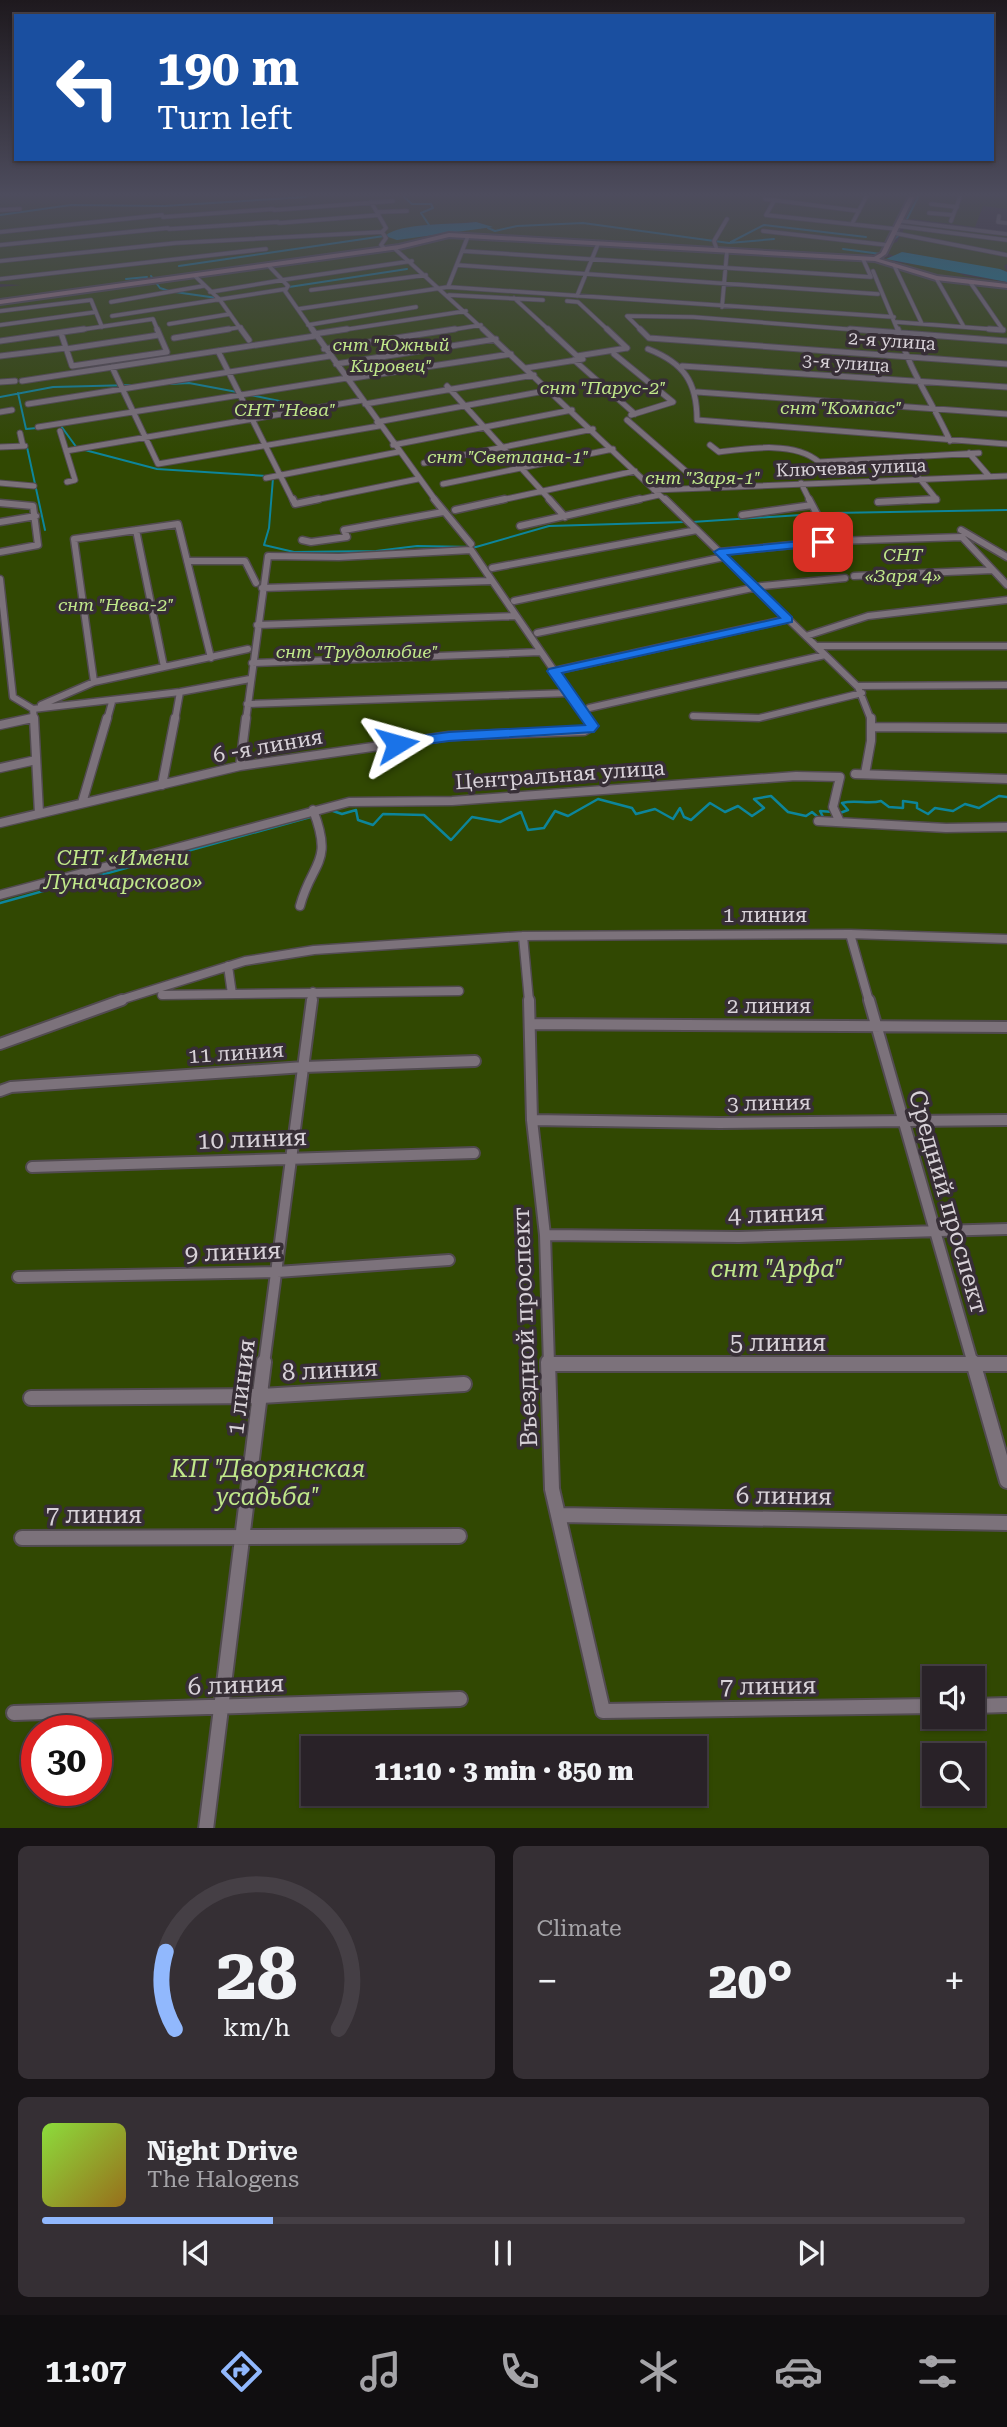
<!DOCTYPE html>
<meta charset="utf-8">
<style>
:root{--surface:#292228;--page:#352f34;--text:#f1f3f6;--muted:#a5a4a8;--line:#453f45;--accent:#91b8fd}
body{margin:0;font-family:"Roboto Serif",serif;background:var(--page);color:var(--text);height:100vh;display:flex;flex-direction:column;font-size:26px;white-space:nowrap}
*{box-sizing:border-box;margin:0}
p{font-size:23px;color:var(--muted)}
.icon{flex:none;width:38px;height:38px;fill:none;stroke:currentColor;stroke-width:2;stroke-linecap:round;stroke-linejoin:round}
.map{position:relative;height:1828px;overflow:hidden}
.drawer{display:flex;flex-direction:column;gap:18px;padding:18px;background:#171316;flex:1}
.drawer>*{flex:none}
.hud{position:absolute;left:14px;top:14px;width:980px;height:147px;border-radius:0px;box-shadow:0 2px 5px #0004,0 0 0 2px var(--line);background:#1a4fa0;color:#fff;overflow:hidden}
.fabs{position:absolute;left:922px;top:1666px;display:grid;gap:14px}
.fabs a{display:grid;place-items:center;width:63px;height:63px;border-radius:0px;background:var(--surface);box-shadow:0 2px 5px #0004,0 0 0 2px var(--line);font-size:35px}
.speed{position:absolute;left:21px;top:1715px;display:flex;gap:14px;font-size:35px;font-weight:700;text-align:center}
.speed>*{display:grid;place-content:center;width:91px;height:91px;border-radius:50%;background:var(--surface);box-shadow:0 2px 5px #0004,0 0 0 2px var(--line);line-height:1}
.speed .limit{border:10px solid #d22;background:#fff;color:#111}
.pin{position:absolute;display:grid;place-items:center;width:60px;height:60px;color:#fff;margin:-30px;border-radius:14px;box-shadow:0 4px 10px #0006}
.me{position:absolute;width:77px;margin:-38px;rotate:82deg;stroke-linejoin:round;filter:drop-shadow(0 0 5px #0008)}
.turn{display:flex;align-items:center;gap:24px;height:147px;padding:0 28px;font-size:32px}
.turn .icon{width:91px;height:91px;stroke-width:2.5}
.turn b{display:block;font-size:49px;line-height:60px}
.big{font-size:52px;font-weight:800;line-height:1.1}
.drawer .widget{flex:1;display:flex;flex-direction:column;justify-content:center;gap:10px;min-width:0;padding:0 24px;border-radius:10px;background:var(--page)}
.drawer .dial{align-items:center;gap:0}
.dial svg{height:182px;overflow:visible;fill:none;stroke:var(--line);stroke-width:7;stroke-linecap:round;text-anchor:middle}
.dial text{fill:var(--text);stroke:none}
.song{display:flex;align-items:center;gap:21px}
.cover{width:84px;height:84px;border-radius:10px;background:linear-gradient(135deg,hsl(90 70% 55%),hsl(40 70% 35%))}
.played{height:7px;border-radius:4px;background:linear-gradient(90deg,var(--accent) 25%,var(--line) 25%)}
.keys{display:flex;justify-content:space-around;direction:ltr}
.heat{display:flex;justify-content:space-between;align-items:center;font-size:38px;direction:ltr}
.drawer .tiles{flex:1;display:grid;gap:18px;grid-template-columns:1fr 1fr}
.widget:last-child{grid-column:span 2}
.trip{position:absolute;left:301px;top:1736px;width:406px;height:70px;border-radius:0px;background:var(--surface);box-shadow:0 2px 5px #0004,0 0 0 2px var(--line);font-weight:800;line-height:70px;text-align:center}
.tabs{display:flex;height:112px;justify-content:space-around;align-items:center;background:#100e10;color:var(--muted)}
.tabs .icon{width:49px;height:49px}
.tabs .current{color:var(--accent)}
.tabs b{font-size:32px;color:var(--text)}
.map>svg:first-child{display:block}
.green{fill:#314802;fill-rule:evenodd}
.water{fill:#0d859b}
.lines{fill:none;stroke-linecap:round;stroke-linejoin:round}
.stream-far1{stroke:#0d859b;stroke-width:2}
.stream{stroke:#0d859b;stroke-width:2.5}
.street-far5-casing{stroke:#524b51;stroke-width:5}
.street-far4-casing{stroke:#524b51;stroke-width:7}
.street-far3-casing{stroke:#524b51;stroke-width:9}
.street-far2-casing{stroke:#524b51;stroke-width:11}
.street-far1-casing{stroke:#524b51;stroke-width:14}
.street-casing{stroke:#524b51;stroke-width:18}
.secondary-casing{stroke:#524b51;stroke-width:4}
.street-far5{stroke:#7c727b;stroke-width:3.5}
.street-far4{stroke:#7c727b;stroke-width:5}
.street-far3{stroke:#7c727b;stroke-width:6}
.street-far2{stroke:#7c727b;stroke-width:8}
.street-far1{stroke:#7c727b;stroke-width:10}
.street{stroke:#7c727b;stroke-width:14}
.secondary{fill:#a07d86;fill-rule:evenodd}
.route{fill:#1a73e8;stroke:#114b97;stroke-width:2}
.labels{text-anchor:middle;stroke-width:7;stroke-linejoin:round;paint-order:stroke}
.far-street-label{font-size:18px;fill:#d8d2d8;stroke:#372e36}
.far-park-label{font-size:18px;font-style:italic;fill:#c0e88a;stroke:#372e36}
.street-label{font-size:21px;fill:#d8d2d8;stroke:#372e36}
.park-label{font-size:21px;font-style:italic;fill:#c0e88a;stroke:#372e36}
.near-street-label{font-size:24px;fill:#d8d2d8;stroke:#372e36}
.near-park-label{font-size:24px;font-style:italic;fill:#c0e88a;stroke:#372e36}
</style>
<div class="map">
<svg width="1007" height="1829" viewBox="0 0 1007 1829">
<rect width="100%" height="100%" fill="#372e36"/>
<path class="green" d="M 0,197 L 1007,197 L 1007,209 L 983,206 L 975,227 L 912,219 L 910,222 L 1007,234 L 1007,264 L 1004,266 L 1007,271 L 902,252 L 896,257 L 887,253 L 891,244 L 897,242 L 908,222 L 901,220 C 882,256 891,254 851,255 L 852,258 L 877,260 L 888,257 L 894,262 L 950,269 L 965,276 L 1007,282 L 936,276 L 885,261 L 936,278 L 1007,286 L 1007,1828 L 0,1828 L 0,287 L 22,285 L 0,284 ZM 476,222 L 486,225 L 422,237 L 388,236 L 424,225 ZM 934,1678 L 973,1678 L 973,1717 L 934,1717 ZM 37,1731 L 96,1731 L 96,1790 L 37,1790 ZM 313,1748 L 695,1748 L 695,1794 L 313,1794 ZM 934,1755 L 973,1755 L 973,1794 L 934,1794 Z"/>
<path class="water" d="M 476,222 L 493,227 L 397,240 L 385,236 C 401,222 453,225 476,222 Z
M 902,252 L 1000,269 L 1007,272 L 1007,282 L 886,259 Z"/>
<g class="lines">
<path class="stream-far1" d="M 404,197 L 412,204 L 431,204 L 433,208 L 421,213 L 429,225
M 0,215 L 71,205 L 164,206 L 306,197
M 906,221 L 918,197
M 488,228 L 495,231 L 517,226 L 583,223 L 729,243 L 774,239
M 893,240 L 899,235
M 731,242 L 764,225 L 866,237
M 843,249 L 881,254
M 179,266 L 384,236
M 151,276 L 160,288 L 169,291
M 126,279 L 147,277
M 289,287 L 407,269
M 175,292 L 217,298
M 171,384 L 189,383 L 237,392
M 18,393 L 26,429 L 37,428
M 250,395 L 309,407
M 0,397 L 53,387 L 133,385
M 61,426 L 77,448
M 27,447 L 45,530
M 81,449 L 157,469 L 267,476
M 273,478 L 269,528 L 264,545 L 294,552 L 376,551 L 417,546 L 476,547 L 549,526 L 685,522
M 692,522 L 832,513 L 1007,510"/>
<path class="stream" d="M 330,810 L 342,814 L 356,810 L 358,820 L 373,825 L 383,814 L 424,815 L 451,840 L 472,817 L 500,822 L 521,812 L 528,830 L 544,828 L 555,811 L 568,816 L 598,799 L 632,808 L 636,814 L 655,809 L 673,819 L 680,808 L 684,817 L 691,820 L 710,803 L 725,812 L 738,806 L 752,816 L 764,808 L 754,799 L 771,796 L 788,812 L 806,816 L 812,812 L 819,818 L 823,817 L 820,811 L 833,812
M 840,813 L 848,810 L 842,803 C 856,799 868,805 881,801 L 889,807 L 903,808 L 903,801 L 917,803 L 917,808 L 928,814 L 935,808 L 953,811 L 965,804 L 979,808 L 999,796 L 1007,797
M 0,903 L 314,816"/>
<defs>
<path id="street-far5" d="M 765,199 L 859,211
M 774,201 L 766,215 L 896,229
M 371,202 L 386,228 L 382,232 L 386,238 L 381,245 L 385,249
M 931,204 L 957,207
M 0,210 L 20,209
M 274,210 L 393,201
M 377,212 L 407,211
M 929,213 L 953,215
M 999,216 L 998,222 L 1007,223
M 163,217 L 273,209
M 901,221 L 1007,234
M 951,221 L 960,197
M 279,223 L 379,215
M 852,224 L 866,197
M 898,226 L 1007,240
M 169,229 L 278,222
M 763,231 L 887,245
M 0,232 L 162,215
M 894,233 L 1007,255
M 0,245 L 168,228
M 394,248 L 485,331
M 717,250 L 714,241 L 727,219
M 462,251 L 871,277 L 863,259
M 0,261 L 176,243 L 382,232
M 268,265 L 288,286 L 285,291 L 313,331
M 457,265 L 878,294
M 894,265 L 922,324
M 873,271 L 898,331
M 195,276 L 220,300 L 242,331
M 936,278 L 964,327
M 0,279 L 266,249
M 282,280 L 412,261
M 970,282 L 1003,330
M 448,287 L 468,236
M 311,290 L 426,275
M 210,292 L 283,280
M 449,295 L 543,300
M 577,296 L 598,244
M 514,298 L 550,331
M 567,301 L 578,302 L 609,331
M 111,302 L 203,286
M 722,307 L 727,251
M 298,309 L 448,287 L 894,317
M 0,311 L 91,300 L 102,327
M 112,316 L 286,289
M 896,322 L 1003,330
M 169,324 L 230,314
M 0,325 L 96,312
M 308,325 L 416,307
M 72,331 L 153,319 L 158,331
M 218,331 L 241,327
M 336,331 L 466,311
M 444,331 L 481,325
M 642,331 L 627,316 L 693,317 L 872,331"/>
<path id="street-far4" d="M 241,329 L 249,340
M 312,329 L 436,501
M 483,329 L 666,501
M 548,329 L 577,356 L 627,348
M 607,329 L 627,348
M 640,329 L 649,338 L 1007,364
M 850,329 L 1007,341
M 898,329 C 908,369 933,403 950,441
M 989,329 L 1003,330
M 61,333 L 72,366 L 167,352 L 157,329
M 314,334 L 347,329
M 174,338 L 229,329
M 0,341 L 84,329
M 66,349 L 159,335
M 324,349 L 455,329
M 648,349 C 684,363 697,382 697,420 L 1007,444
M 218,351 L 293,501
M 614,354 L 673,402
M 0,356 L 66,348
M 574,360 L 635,414
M 336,364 L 496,339
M 682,366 L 1007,387
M 112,367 L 158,464 L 379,426
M 526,368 L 583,359
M 347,379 L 511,354
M 22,381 L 315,336
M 0,382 L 15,381
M 447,386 L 551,501
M 697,392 L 1007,414
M 28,404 L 330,356
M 365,404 L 534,375
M 0,412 L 12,410
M 631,415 L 673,402
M 627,420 L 704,487
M 377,422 L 550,390
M 38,427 L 347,378
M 60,431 L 75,480 L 67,482
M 20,433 L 23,446
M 393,445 L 572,410
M 710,445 L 719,452 C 749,448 795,441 819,462 L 979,453
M 0,447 L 25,446
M 66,451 L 363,400
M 969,453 L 989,476
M 424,463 L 593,429
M 266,478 L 398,452
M 0,483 L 34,486
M 801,483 L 810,501
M 443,484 L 613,449
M 654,490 L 1007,476
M 310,501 L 418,479
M 497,501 L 635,471
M 632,501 L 659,495
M 909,501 L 937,500 L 920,479"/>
<path id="street-far3" d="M 293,499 L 295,504 L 319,499
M 434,499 L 471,544
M 549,499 L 565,517
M 665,499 L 858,687 L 871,720
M 809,499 L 818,516
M 878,502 L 936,499
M 0,503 L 33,506 L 38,545 L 0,552
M 455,510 L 505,499
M 742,515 L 812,505
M 0,522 L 36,516
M 520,526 L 640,499
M 136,530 L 164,667
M 961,530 L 1007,557
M 302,540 L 311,542 L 347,537 L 344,530 L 443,512
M 834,541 L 962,537 L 1007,585
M 719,552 L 823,542
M 187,561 L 245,561 L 256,583
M 492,568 L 697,530
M 854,576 L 993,570
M 0,579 L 13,697 L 33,709 L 180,692 L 250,679
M 262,588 L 490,581
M 514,601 L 724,557
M 257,625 L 515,616
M 537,633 L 762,586 L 845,578
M 806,636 L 868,616 L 1007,600
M 816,646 L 1007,646
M 252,663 L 540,652
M 554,671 L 788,619
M 94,682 L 74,539 L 178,524 L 211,658
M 857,686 L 1007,685
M 247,704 L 570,693
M 41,705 L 94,682 L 248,649
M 589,708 L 825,655
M 33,709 L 34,720
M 693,716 L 759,718 L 862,693
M 24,720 L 33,718
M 107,720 L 112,702
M 175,720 L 180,692
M 246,720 L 268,556 L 339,557 L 471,550 L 588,720"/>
<path id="street-far2" d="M 34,718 L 39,813
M 0,725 L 32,718
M 872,727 L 1007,728
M 240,766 L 246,718
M 240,766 L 449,736 L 584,731 L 592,726 L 587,718
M 0,768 L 36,760
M 855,774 L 1007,779
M 865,774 L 871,741 L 871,718
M 162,785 L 175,718
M 82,803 L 107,718
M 818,821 L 946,828 L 1007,827
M 0,823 L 240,766
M 0,895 L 349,802 L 452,801 L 796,776 L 840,777 L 833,807 L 840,822
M 300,906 C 312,861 334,864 313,810
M 850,934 L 869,1001
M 523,936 L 529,1001
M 228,966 L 232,994
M 162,995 L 459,991
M 117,1001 L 245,961 L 314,950 L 523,936 L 850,934 L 1007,939
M 312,1001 L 313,992"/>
<path id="street-far1" d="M 529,1000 L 532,1120 L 545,1235 L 549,1364
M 869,1000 L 973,1364
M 531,1024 L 1007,1027
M 0,1044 L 122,1000
M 0,1091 L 11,1087 L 304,1067 L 475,1061
M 532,1120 L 720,1123 L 1007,1120
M 32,1167 L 474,1153
M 545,1235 L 739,1237 L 1007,1229
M 18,1277 L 277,1272 L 449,1260
M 264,1364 L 312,1000"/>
<path id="street" d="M 548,1362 L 552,1489 L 603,1711 L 934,1706
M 973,1362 L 1007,1481
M 549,1364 L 1007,1364
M 31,1398 L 261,1396 L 464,1384
M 560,1515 L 1007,1523
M 22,1538 L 459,1536
M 973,1706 L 1007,1705
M 14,1713 L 460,1699
M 206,1829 L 264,1362"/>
<path id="secondary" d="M 909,197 L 914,197 L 886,254 L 879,259 L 937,276 L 1007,284 L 1007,288 L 936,280 L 875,261 L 449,237 L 399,249 L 0,304 L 0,300 L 399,245 L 449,233 L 874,257 L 881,253 Z"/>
</defs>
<use href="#street-far5" class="street-far5-casing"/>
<use href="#street-far4" class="street-far4-casing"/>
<use href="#street-far3" class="street-far3-casing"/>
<use href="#street-far2" class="street-far2-casing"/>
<use href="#street-far1" class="street-far1-casing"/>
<use href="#street" class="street-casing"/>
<use href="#secondary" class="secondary-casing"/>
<use href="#street-far5" class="street-far5"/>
<use href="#street-far4" class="street-far4"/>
<use href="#street-far3" class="street-far3"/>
<use href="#street-far2" class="street-far2"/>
<use href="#street-far1" class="street-far1"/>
<use href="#street" class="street"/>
<use href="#secondary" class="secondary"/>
</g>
<linearGradient id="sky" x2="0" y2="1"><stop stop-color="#1e191e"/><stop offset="0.43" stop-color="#4d4c5d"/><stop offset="1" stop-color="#4d4c5d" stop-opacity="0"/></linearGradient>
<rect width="1007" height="453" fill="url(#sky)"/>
<path class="route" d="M 823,539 L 828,542 L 827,545 L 728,555 L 792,617 L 792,622 L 562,673 L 599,726 L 594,732 L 449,741 L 397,748 L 390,744 L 397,739 L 449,732 L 585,725 L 547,671 L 549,669 L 780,618 L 714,552 L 719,549 Z"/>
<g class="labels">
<g class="far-street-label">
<text transform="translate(892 341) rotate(4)" y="6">2-я улица</text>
<text transform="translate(846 363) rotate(4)" y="6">3-я улица</text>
<text transform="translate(851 468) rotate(-2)" y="6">Ключевая улица</text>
</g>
<g class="far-park-label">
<text x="391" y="351">снт "Южный<tspan x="391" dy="21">Кировец"</tspan></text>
<text x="603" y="394">снт "Парус-2"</text>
<text x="841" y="414">снт "Компас"</text>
<text x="285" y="416">СНТ "Нева"</text>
<text x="508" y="463">снт "Светлана-1"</text>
<text x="703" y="484">снт "Заря-1"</text>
<text x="903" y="561">СНТ<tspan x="903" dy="21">«Заря 4»</tspan></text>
<text x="116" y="611">снт "Нева-2"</text>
<text x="357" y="658">снт "Трудолюбие"</text>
</g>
<g class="street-label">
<text transform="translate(268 746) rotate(-10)" y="7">6 -я линия</text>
<text transform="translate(560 775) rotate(-4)" y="7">Центральная улица</text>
<text x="765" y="922">1 линия</text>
<text x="769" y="1013">2 линия</text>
<text transform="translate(236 1053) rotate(-4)" y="7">11 линия</text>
<text transform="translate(769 1103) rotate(-1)" y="7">3 линия</text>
</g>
<g class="park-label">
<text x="123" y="865">СНТ «Имени<tspan x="123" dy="24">Луначарского»</tspan></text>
</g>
<g class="near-street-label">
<text transform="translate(252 1139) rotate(-2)" y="8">10 линия</text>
<text transform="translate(948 1202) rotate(74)" y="8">Средний проспект</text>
<text transform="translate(776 1214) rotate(-2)" y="8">4 линия</text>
<text transform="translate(233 1252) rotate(-2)" y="8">9 линия</text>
<text transform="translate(525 1327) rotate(-92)" y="8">Въездной проспект</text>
<text x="778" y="1351">5 линия</text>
<text transform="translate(330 1370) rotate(-3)" y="8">8 линия</text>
<text transform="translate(241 1387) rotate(-83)" y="8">1 линия</text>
<text transform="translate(784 1496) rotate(1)" y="8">6 линия</text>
<text x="94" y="1523">7 линия</text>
<text transform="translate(236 1685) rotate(-2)" y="8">6 линия</text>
<text transform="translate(768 1686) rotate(-1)" y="8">7 линия</text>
</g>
<g class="near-park-label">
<text x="777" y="1277">снт "Арфа"</text>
<text x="268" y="1477">КП "Дворянская<tspan x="268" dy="28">усадьба"</tspan></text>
</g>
</g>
</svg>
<div class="fabs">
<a><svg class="icon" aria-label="sound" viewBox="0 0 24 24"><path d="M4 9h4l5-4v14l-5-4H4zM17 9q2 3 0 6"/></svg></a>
<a><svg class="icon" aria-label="search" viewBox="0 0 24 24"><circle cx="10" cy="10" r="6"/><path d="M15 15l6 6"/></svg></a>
</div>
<div class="speed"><div class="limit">30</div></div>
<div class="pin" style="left:823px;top:542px;background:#d93025"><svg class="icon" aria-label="arrive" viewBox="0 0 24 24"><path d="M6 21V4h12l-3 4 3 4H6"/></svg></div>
<svg class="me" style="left:397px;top:744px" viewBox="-20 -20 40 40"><path d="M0-17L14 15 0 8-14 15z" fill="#1a73e8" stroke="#fff" stroke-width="4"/></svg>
<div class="trip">11:10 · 3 min · 850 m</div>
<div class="hud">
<div class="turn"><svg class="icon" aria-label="left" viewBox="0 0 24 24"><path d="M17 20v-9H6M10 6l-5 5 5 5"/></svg><div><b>190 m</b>Turn left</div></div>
</div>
</div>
<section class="drawer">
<div class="tiles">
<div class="widget dial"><svg viewBox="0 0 100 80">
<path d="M14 69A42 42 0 1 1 86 69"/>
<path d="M14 69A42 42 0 0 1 10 35" stroke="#91b8fd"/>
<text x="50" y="56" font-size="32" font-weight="700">28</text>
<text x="50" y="72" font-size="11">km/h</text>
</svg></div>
<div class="widget"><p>Climate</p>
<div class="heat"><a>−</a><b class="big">20°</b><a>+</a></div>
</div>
<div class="widget">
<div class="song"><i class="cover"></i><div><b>Night Drive</b><p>The Halogens</p></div></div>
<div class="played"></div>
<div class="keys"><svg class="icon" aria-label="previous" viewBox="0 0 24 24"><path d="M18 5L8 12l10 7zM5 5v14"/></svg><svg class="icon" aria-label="pause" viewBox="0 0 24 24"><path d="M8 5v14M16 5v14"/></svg><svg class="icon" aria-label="next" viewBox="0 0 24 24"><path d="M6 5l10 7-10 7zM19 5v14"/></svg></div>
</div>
</div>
</section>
<nav class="tabs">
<b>11:07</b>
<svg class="icon current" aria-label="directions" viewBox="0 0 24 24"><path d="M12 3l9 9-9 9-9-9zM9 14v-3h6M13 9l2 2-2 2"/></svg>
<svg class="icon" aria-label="music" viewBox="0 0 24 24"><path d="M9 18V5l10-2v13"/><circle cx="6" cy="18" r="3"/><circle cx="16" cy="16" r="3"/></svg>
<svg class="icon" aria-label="phone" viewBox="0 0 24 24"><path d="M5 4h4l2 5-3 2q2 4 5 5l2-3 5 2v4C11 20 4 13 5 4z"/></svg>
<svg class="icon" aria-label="climate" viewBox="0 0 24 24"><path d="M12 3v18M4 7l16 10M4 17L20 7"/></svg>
<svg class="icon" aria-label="car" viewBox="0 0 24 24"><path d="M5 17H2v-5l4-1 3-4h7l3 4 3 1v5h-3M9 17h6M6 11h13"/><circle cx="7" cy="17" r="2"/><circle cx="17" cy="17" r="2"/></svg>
<svg class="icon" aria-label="filters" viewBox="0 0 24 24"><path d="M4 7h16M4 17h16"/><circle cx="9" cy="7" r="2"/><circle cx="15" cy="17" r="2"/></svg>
</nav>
